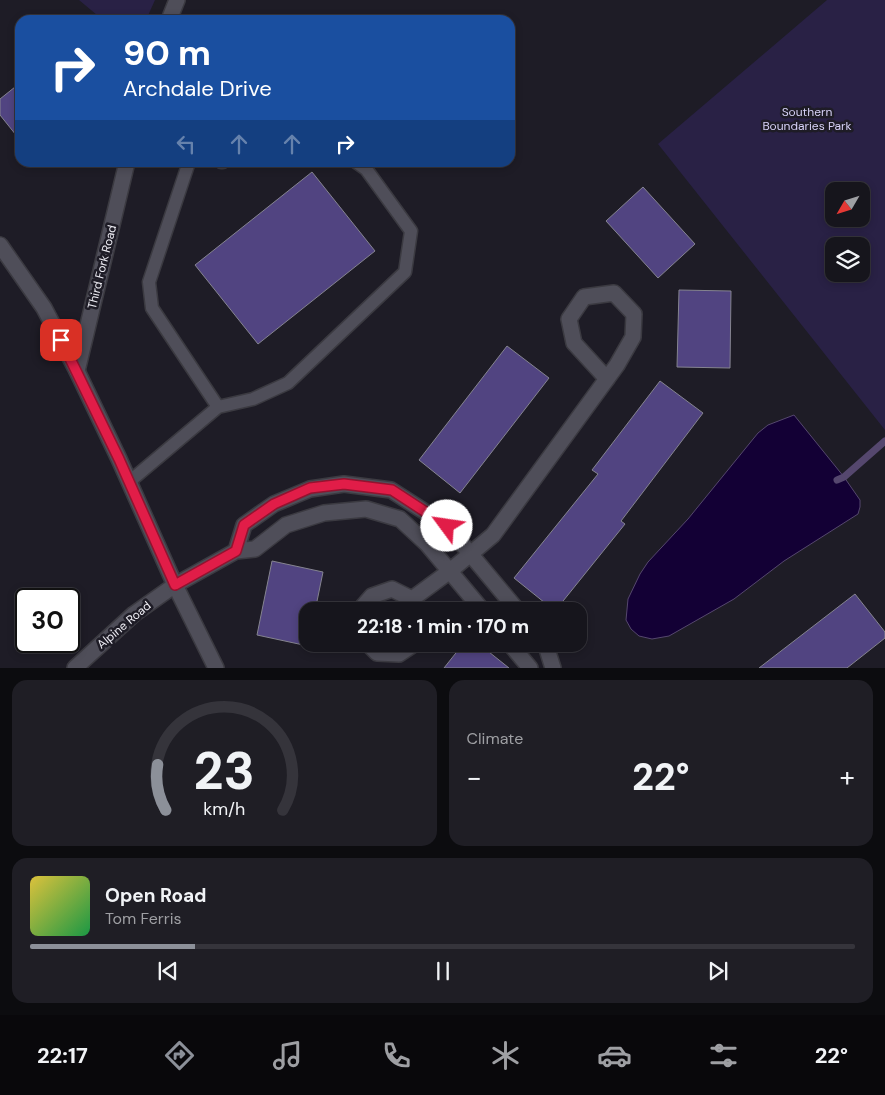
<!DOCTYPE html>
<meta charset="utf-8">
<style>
:root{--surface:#16151c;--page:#1f1e25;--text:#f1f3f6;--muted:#9e9fa3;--line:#35343b;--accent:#8c9099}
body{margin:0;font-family:"DM Sans",sans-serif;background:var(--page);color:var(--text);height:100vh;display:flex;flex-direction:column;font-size:19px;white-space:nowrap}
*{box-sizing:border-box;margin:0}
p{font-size:16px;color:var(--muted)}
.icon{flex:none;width:28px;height:28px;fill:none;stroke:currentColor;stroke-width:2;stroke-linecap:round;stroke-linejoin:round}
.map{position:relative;height:668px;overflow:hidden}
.details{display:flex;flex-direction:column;gap:12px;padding:12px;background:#0c0c0f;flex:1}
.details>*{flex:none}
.banner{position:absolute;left:15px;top:15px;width:500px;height:152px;border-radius:15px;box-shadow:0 2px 8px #0003,0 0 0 1px var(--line);background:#1a4fa0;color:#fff;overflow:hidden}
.needle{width:32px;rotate:231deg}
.controls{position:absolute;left:825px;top:182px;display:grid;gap:10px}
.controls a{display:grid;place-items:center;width:45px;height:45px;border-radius:10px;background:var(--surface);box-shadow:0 2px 8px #0003,0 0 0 1px var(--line);font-size:25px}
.speed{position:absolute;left:15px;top:588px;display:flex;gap:10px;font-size:25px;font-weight:700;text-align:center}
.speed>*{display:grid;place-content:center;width:65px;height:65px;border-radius:50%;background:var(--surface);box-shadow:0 2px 8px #0003,0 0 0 1px var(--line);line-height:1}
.speed .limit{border:2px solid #111;border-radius:8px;background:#fff;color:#111}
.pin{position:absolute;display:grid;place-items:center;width:42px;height:42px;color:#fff;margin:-21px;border-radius:10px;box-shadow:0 2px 8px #0006}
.me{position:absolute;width:55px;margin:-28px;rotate:301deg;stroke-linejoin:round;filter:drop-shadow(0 0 4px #0008)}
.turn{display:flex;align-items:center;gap:18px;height:105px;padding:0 25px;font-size:22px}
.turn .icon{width:65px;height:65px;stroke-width:2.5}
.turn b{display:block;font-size:35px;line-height:42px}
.lanes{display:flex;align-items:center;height:48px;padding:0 25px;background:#0003;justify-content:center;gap:25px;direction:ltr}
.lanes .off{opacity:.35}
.big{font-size:38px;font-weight:700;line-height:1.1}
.details .tile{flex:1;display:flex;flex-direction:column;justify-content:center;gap:8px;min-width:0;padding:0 18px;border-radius:15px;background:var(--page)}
.details .dial{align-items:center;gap:0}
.dial svg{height:130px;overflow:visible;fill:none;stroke:var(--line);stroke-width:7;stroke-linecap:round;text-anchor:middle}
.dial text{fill:var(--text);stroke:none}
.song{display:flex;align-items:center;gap:15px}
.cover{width:60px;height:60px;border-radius:8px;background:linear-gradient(135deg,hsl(50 70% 55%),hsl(140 70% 35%))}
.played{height:5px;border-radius:2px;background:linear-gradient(90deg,var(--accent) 20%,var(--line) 20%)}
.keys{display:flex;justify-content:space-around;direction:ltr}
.heat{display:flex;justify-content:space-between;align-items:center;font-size:28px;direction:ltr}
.details .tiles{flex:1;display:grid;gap:12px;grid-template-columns:1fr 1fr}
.tile:last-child{grid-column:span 2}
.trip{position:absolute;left:299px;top:602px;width:288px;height:50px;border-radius:15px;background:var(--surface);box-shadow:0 2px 8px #0003,0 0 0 1px var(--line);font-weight:700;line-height:50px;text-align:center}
.dock{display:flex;height:80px;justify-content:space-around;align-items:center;background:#09080b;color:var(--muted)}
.dock .icon{width:35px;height:35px}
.dock .active{color:var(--accent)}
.dock b{font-size:22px;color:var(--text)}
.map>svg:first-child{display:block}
.green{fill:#292145;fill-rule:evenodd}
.water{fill:#130035;stroke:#55476e}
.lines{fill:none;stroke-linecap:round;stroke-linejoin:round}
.stream{stroke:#55476e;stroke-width:7}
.building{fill:#514481;stroke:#858490}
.lane-casing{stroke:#3b3a41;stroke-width:15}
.street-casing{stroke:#3b3a41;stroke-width:18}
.secondary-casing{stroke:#3b3a41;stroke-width:18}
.lane{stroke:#4f4e59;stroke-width:12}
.street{stroke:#4f4e59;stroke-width:15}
.secondary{stroke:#4f4e59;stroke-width:15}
.route-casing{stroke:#92132f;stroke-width:12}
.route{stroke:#e11d48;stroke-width:9}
.labels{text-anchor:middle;stroke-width:5;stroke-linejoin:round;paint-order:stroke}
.park-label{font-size:12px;fill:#d6d1f6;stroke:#1e1c26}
.street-label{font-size:12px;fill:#eeedf4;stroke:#1e1c26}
</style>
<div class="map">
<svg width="885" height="668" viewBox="0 0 885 668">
<rect width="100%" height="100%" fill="#1e1c26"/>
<path class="green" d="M 79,0 L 155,0 L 146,20 L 103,20 Z
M 827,0 L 885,0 L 885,430 L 658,144 ZM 834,191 L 861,191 L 861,219 L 834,219 ZM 834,246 L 861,246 L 861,274 L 834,274 Z"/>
<path class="water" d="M 794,415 L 844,477 L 860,500 L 860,507 L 858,514 L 784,561 L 734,599 L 669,636 L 652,639 L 639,636 L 631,629 L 626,620 L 628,599 L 640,574 L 648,562 L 688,519 L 758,433 L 768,425 Z"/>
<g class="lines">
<path class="stream" d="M 837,480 L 844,477 L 885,441"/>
</g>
<path class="building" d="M 20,83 L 20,140 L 0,115 L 0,99 Z
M 312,172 L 375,251 L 258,344 L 195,265 Z
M 643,187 L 695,244 L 658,278 L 606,221 Z
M 679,290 L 731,291 L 730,368 L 677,367 Z
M 507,346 L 549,378 L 460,493 L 419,460 Z
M 660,381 L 703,413 L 621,521 L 625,524 L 555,611 L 514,578 L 598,474 L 592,470 Z
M 272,561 L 323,572 L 315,611 L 308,611 L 308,646 L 257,635 Z
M 855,594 L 885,632 L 885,638 L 847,668 L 759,668 Z
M 463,644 L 479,644 L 509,668 L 444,668 Z"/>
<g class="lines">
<defs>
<path id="lane" d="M 189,162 L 149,282 L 152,308 L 218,407
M 221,162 L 223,162
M 129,482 L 218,407 L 253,399 L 288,383 L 405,272 L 411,231 L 366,169 L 356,162"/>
<path id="street" d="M 169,20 L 177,0
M 77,371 L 127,162
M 236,551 L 244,525 L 274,504 L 310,489 L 344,484 L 391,490 L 447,526 L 518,611
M 412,599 L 450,571 L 493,535 L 617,365 L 633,337 L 634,314 L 614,293 L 584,297 L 569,319 L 574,343 L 607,379
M 359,611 L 372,596 L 392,589 L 412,599 L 418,611
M 368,644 L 377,653 L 399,654 L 414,644
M 510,644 L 530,668
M 543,644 L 547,649 L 553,668
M 75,668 L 134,614 L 175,585 L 236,551 L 255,549 L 286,525 L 324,513 L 366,509 L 400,519 L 427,544 L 483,611"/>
<path id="secondary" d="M 0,245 L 44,308 L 77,371 L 119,459 L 175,585 L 216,668"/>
</defs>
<use href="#lane" class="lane-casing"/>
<use href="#street" class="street-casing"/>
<use href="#secondary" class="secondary-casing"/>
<use href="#lane" class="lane"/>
<use href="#street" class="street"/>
<use href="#secondary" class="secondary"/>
</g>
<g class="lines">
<defs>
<path id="route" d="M 61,340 L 119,459 L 175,585 L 236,551 L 244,525 L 274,504 L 310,488 L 344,484 L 392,490 L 447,526"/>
</defs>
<use href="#route" class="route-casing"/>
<use href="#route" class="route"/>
</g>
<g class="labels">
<g class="park-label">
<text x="807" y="116">Southern<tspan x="807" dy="14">Boundaries Park</tspan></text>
</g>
<g class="street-label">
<text transform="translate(102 267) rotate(-76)" y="4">Third Fork Road</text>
<text transform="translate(124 625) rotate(-40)" y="4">Alpine Road</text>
</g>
</g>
</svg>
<div class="controls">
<a><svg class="needle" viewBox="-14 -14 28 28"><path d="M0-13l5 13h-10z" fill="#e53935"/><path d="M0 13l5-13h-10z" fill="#9e9fa3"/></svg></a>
<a><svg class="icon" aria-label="layers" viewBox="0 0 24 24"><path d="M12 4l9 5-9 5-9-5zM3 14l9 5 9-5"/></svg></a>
</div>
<div class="speed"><div class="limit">30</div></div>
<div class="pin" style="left:61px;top:340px;background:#d93025"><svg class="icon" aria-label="arrive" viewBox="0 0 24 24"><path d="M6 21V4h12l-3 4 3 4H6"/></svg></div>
<svg class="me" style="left:447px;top:526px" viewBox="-20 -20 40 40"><circle r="19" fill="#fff"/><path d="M0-13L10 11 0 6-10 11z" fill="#e11d48"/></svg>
<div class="trip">22:18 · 1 min · 170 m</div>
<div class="banner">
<div class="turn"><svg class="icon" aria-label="right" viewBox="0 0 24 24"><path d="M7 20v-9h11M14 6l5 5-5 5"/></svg><div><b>90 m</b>Archdale Drive</div></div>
<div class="lanes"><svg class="icon off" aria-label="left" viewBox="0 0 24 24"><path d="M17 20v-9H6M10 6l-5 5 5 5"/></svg><svg class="icon off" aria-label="ahead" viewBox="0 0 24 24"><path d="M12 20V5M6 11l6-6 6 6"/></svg><svg class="icon off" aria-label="ahead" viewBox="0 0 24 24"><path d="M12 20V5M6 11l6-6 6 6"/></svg><svg class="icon" aria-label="right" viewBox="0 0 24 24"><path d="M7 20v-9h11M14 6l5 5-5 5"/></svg></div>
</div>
</div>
<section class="details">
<div class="tiles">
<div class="tile dial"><svg viewBox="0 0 100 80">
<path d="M14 69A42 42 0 1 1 86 69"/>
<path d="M14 69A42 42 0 0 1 9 41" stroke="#8c9099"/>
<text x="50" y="56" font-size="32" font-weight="700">23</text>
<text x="50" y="72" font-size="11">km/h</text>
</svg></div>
<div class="tile"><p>Climate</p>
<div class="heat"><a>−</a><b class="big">22°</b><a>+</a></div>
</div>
<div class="tile">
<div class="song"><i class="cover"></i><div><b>Open Road</b><p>Tom Ferris</p></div></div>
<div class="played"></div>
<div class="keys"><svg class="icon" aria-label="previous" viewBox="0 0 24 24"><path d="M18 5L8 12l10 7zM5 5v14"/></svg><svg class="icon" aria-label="pause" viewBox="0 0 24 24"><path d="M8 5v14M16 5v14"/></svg><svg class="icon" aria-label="next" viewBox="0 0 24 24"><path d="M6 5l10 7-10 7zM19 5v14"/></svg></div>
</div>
</div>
</section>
<nav class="dock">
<b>22:17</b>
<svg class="icon active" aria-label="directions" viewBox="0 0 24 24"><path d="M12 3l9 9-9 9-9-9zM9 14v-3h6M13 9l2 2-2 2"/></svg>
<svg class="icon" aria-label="music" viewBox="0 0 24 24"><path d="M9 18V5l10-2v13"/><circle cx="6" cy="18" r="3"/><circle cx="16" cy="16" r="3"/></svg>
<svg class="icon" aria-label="phone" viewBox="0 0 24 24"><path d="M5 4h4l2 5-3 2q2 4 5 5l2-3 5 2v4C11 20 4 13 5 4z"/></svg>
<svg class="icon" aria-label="climate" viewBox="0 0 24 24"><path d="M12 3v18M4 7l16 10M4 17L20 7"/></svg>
<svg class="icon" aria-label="car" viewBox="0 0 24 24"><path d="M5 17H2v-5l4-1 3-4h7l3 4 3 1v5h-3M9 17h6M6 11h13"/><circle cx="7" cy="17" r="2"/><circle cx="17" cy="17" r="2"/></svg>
<svg class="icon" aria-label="filters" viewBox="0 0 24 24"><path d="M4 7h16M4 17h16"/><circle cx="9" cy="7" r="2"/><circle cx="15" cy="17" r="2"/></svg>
<b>22°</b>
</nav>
